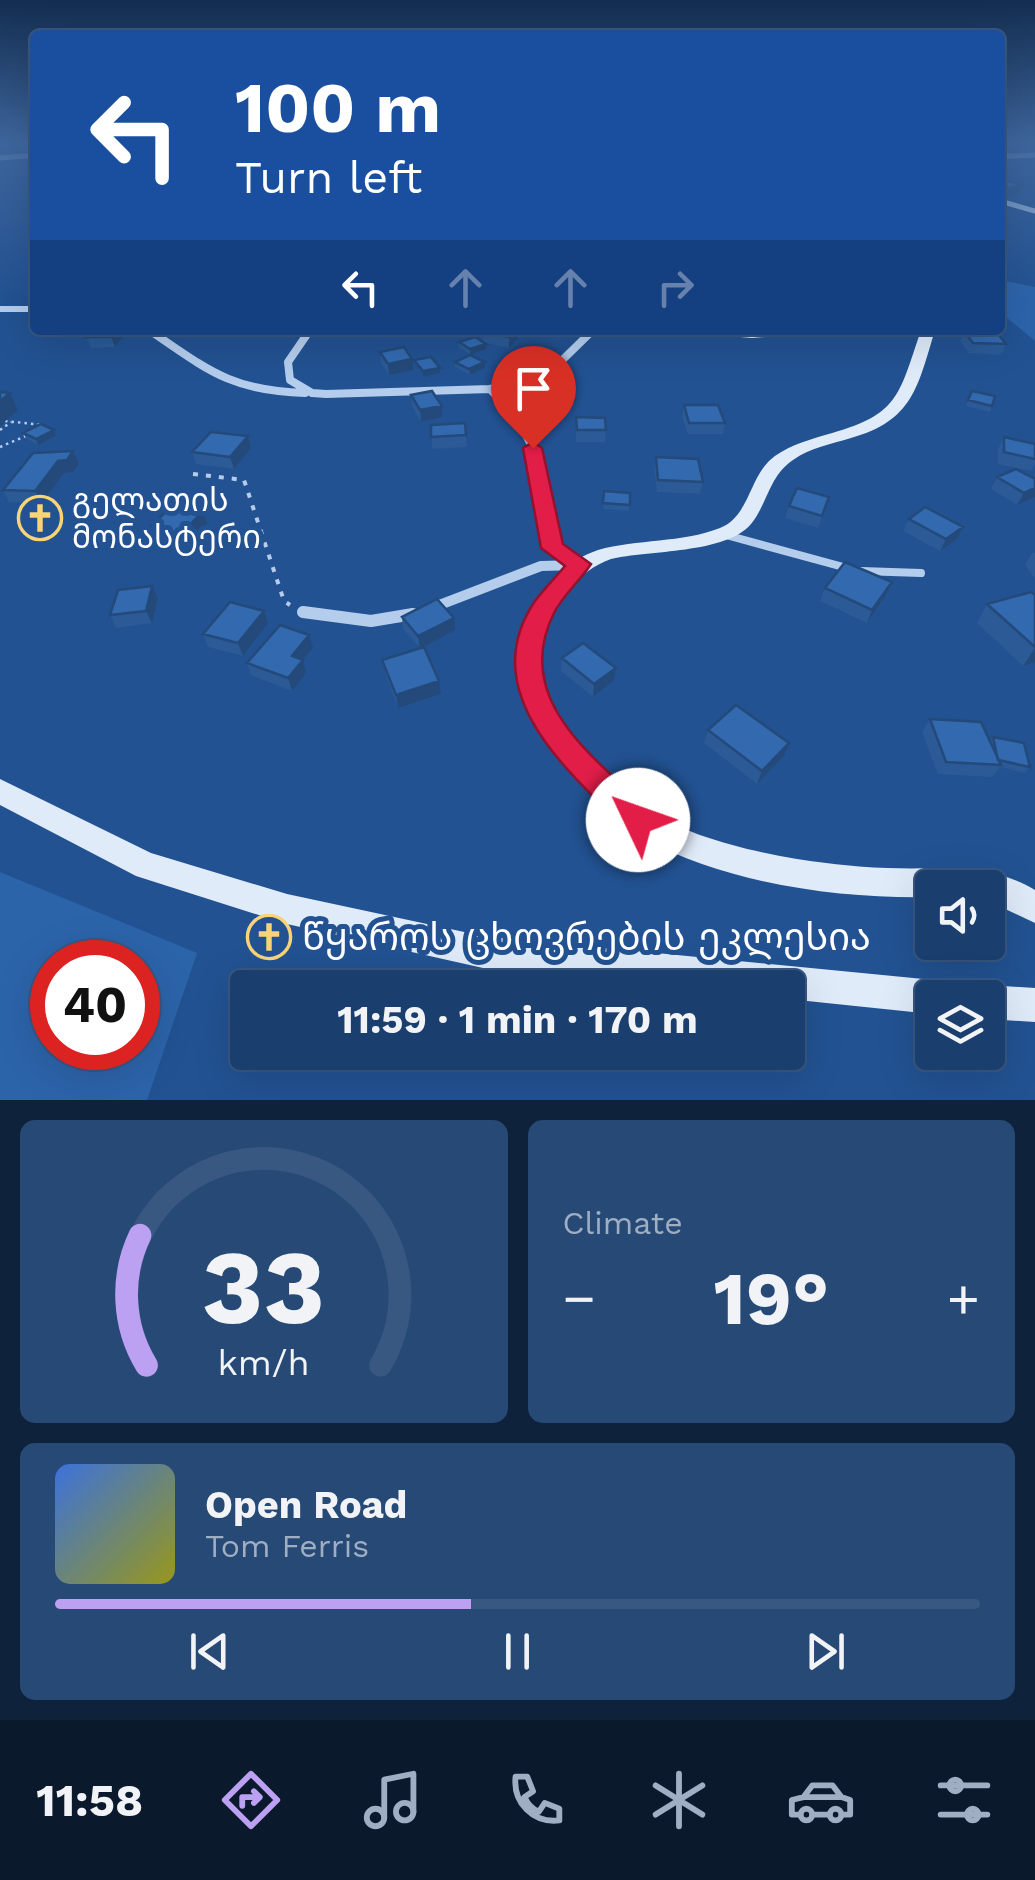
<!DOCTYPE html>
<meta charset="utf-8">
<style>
:root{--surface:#1a3e6e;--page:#274976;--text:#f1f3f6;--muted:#9faec2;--line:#385781;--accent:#bca0f2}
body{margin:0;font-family:"Work Sans","Noto Sans Georgian",sans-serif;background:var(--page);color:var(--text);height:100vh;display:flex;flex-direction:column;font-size:38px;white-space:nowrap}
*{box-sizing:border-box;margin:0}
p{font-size:32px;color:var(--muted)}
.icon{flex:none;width:55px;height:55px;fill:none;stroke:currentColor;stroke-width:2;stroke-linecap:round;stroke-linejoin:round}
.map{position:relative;height:1100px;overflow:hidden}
.panel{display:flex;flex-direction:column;gap:20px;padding:20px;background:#0e223c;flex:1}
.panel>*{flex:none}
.top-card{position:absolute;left:30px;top:30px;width:975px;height:305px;border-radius:10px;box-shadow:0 10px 40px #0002,0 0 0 2px var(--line);background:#1a4fa0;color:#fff;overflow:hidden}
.controls{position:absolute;left:915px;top:870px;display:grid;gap:20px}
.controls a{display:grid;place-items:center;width:90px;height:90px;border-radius:10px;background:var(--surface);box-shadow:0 10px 40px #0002,0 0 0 2px var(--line);font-size:50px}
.speed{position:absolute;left:30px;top:940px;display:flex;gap:20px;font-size:50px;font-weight:700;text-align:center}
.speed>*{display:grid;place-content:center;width:130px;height:130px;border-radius:50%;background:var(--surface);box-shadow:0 10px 40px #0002,0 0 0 2px var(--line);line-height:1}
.speed .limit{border:15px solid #d22;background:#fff;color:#111}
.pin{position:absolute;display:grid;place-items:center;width:85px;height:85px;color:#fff;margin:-102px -42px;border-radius:50% 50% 50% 0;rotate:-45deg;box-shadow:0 0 10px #0007}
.pin .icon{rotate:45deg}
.me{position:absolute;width:110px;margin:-55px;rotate:312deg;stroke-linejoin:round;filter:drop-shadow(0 0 8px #0008)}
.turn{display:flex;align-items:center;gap:35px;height:210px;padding:0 40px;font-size:45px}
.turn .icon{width:130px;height:130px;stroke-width:2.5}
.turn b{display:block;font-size:70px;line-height:85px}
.lanes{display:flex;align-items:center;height:95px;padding:0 40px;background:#0003;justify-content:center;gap:50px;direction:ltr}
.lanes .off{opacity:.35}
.big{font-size:75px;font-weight:700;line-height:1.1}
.panel .card{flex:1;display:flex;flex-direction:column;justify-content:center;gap:15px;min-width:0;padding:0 35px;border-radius:15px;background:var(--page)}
.panel .dial{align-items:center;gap:0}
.dial svg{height:260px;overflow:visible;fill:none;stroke:var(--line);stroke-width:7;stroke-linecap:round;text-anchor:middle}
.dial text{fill:var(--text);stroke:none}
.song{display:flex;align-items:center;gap:30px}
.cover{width:120px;height:120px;border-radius:15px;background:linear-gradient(135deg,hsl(220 70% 55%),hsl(60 70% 35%))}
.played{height:10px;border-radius:5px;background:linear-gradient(90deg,var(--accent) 45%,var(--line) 45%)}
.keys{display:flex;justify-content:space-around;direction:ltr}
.heat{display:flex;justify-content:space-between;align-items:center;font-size:55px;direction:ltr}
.panel .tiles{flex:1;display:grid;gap:20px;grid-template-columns:1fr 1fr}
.card:last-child{grid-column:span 2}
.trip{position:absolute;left:230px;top:970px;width:575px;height:100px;border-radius:10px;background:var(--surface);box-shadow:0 10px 40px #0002,0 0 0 2px var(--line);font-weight:700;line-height:100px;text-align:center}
.menu{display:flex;height:160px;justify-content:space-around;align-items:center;background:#0a192c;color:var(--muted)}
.menu .icon{width:70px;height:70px}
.menu .on{color:var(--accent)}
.menu b{font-size:45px;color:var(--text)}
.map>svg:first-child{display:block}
.green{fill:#2c64aa;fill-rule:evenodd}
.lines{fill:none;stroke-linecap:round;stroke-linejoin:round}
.path-far1{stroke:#b4cded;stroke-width:2.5;stroke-dasharray:2.5 4;stroke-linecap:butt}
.path{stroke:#b4cded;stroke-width:4;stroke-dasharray:5 8;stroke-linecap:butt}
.lane{stroke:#b4cded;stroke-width:8}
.street-far4{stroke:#b4cded;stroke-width:5}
.street-far3{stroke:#b4cded;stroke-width:6}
.street-far2{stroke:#b4cded;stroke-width:8}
.street-far1{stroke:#b4cded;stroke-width:10}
.street{stroke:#b4cded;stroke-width:12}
.secondary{fill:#e0ebfa;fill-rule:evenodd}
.wall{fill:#2b5a96}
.shaded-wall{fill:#234a7a}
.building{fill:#3269af;stroke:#234a7a;stroke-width:2.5}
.route{fill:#e11d48;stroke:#92132f;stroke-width:2.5}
.labels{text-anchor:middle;stroke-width:10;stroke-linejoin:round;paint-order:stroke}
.poi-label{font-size:32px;fill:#fff;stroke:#225292;text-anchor:start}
.near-poi-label{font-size:38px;fill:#fff;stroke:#225292;text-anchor:start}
</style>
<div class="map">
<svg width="1035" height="1100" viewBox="0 0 1035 1100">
<rect width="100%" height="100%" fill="#225292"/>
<path class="green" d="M 1000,280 L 1035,287 L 1035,341 L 1000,312 Z
M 0,872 L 197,953 L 147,1100 L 0,1100 ZM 138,962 L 138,1048 L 52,1048 L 52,962 Z"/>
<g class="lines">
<path class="path-far1" d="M 5,421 L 43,425
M 0,430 L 11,422
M 0,447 L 28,435"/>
<path class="path" d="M 193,474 L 244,480 L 284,601 L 290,605"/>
<path class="lane" d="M 726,535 L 847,568
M 861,571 L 921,573"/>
<path class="street-far4" d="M 0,158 L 35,155
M 1000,161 L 1008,156 L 1035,155
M 1000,201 L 1035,211"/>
<path class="street-far3" d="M 0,309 L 35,309"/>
<path class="street-far2" d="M 149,330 C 208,370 231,391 305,393
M 310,330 L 288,362 L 290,380 L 312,393 L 326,394 L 490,389 L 542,380 L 593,330
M 490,389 L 518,419 L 533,449"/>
<path class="street-far1" d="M 532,446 L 553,548 L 579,564
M 429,609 L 541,566 L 579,565
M 303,612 L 311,613"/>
<path class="street" d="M 303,612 L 371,621 L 413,614"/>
<path class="secondary" d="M 697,330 L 812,330 L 805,334 L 752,338 L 704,334 Z
M 921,330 L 935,330 C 918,386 913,421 851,438 C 831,444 810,448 793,460 C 769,476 768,503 751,524 C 726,554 648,550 611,559 C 577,572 553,600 544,636 C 534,680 556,721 585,753 C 603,773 623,795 646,809 C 704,848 818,866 887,868 C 939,870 989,862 1035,890 L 1035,923 L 988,901 L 988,888 L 932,888 L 932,897 C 840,899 728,884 645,839 C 620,825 601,806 581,785 C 532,734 497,671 536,602 C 551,577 570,560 598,550 C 637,539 682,543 720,528 C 748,517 749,481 769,461 C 784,447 805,441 825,435 C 899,415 898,398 921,330 Z
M 0,779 L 151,853 L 287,894 L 483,936 L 944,981 L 956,986 L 960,998 L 932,998 L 932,1014 L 788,999 L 788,988 L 675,988 L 483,968 L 287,924 L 136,876 L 0,805 Z
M 988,985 L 1035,988 L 1035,1022 L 988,1019 L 988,998 L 973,998 L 976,990 Z"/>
</g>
<path class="wall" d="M 1000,181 L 1023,185 L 1020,193 L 1006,196 L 1000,195 Z
M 518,330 L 518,338 L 509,348 L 483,342 L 483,332 Z
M 964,331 L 1006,344 L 1001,355 L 969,353 L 960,341 Z
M 86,337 L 123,337 L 115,347 L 91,348 Z
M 459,342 L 486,349 L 470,355 L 459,347 Z
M 380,352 L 414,370 L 389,375 L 381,363 Z
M 455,362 L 485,362 L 485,368 L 470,375 L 455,367 Z
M 972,391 L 992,406 L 990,412 L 966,406 Z
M 411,395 L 442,417 L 421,422 L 412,406 Z
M 684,405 L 725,423 L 723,434 L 688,434 L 682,417 Z
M 576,417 L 606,430 L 605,442 L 576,442 Z
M 465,423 L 467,447 L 432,449 L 431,425 Z
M 54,430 L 56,436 L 38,445 L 26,438 L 23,433 Z
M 248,436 L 251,448 L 234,469 L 196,464 L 192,452 Z
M 1004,437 L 1035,444 L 1035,464 L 1031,471 L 998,464 L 998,449 Z
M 73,451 L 79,463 L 73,472 L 64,473 L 42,503 L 9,502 L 3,490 Z
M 656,457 L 703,482 L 700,494 L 657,492 L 654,468 Z
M 997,477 L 1035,479 L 1035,497 L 1017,505 L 991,489 Z
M 604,491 L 630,493 L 629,511 L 603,509 Z
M 829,497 L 818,528 L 785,518 L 789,506 Z
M 909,519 L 957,539 L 940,551 L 903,531 Z
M 207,524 L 186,546 L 155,539 L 150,527 Z
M 1032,553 L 1035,553 L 1035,579 L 1025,565 Z
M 892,582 L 886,595 L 867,623 L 820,601 L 825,588 Z
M 152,586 L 158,598 L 152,623 L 116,628 L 110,615 Z
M 1035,595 L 1035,662 L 1023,666 L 977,623 L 987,604 Z
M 402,617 L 455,630 L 421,648 L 441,694 L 398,708 L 385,673 L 382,660 L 420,648 L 403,629 Z
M 268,623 L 243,656 L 208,647 L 203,634 Z
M 313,648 L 302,660 L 306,673 L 292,691 L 251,675 L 247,663 Z
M 562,658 L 616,668 L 614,680 L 593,697 L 561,671 Z
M 930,719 L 990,741 L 993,737 L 1030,767 L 1025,773 L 1000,767 L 992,777 L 938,774 L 922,732 Z
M 708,730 L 784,756 L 757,784 L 704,743 Z"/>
<path class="shaded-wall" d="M 1023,185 L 1020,193 L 1006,196 L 1009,188 Z
M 117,330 L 120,330 L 123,337 L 115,347 L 111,337 Z
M 516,330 L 518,330 L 518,338 L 509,348 L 509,337 Z
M 486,344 L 486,349 L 470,355 L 470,349 Z
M 412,359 L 414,370 L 389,375 L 388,364 Z
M 485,362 L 485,368 L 470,375 L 469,369 Z
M 440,368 L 440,373 L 423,377 L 423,371 Z
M 10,393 L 18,410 L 0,426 L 0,401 Z
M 442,406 L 442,417 L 421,422 L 420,410 Z
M 54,430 L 56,436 L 38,445 L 36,439 Z
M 248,436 L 251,448 L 234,469 L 230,457 Z
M 73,451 L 79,463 L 73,472 L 64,473 L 42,503 L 35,491 L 58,461 Z
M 1035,488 L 1035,497 L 1017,505 L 1024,493 Z
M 203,511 L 207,524 L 186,546 L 181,534 Z
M 963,527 L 957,539 L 940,551 L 946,539 Z
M 892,582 L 886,595 L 867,623 L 872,610 Z
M 152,586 L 158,598 L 152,623 L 146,611 Z
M 264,611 L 268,623 L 243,656 L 238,643 Z
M 454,618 L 455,630 L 420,649 L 418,636 Z
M 309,635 L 313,648 L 295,669 L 292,656 Z
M 1035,648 L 1035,662 L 1023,666 Z
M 303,660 L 306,673 L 292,691 L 288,678 Z
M 616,668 L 614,680 L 593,697 L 594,684 Z
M 439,681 L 441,694 L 398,708 L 396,695 Z
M 789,743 L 784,756 L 757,784 L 762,771 Z"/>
<path class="building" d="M 1004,180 L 1023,185 L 1009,188 L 1000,186 L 1000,181 Z
M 93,330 L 117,330 L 111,337 L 86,337 Z
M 485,330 L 516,330 L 509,337 L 483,332 Z
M 964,331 L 996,332 L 1006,344 L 973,343 Z
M 475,337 L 486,344 L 470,349 L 459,342 Z
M 404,347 L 412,359 L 388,364 L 380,352 Z
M 470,355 L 485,362 L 469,369 L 455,362 Z
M 431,357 L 440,368 L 423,371 L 414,360 Z
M 432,391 L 442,406 L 420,410 L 411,395 Z
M 972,391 L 995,396 L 992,406 L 968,400 Z
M 0,392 L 10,393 L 0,401 Z
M 684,405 L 718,405 L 725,423 L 689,423 Z
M 576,417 L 605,418 L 606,430 L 577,430 Z
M 465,423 L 466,435 L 431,437 L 431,425 Z
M 41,424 L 54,430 L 36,439 L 23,433 Z
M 211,432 L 248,436 L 230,457 L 192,452 Z
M 1004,437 L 1035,444 L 1035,459 L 1004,452 Z
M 73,451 L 67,460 L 58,461 L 35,491 L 3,490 L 33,453 Z
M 656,457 L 698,459 L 703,482 L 658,480 Z
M 1016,469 L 1035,479 L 1035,488 L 1024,493 L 997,477 Z
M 797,488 L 829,497 L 822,516 L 789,506 Z
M 604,491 L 630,493 L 630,505 L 603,503 Z
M 173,505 L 203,511 L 181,534 L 150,527 Z
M 925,507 L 963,527 L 946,539 L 909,519 Z
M 845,562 L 892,582 L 872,610 L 825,588 Z
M 152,586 L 146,611 L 110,615 L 118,590 Z
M 1031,592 L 1035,595 L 1035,647 L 987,604 Z
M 437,599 L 454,618 L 418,636 L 402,617 Z
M 230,602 L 264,611 L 238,643 L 203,634 Z
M 280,625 L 309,635 L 292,656 L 303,660 L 288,678 L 247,663 Z
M 583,643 L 616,668 L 594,684 L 562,658 Z
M 424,647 L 439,681 L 396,695 L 382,660 Z
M 736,705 L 789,743 L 762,771 L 708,730 Z
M 930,719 L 981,722 L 1001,765 L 946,762 Z
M 993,737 L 1024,743 L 1030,767 L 998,760 Z"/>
<linearGradient id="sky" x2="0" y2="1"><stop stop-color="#132d50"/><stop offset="0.48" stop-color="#3e669d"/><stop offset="1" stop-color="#3e669d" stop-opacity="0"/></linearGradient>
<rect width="1035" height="298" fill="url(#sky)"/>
<path class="route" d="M 533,442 L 542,448 L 563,544 L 591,564 C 580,581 563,595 554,613 C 511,699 594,758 649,809 L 654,820 L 649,830 L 638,834 L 627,830 C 569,772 473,692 535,601 C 544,589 555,578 565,566 L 541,548 L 523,448 Z"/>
<defs>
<symbol id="church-ring" viewBox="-11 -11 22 22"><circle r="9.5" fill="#225292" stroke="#f9d476" stroke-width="1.5"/><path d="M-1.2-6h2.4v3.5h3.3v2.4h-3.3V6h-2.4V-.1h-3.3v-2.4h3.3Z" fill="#f9d476"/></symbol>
</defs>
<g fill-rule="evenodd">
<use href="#church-ring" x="15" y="493" width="50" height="50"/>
<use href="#church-ring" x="244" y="912" width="50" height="50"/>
</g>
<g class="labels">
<g class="poi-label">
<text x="72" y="511">გელათის<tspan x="72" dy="37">მონასტერი</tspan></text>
</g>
<g class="near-poi-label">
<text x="302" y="950">წყაროს ცხოვრების ეკლესია</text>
</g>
</g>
</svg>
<div class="controls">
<a><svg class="icon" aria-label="sound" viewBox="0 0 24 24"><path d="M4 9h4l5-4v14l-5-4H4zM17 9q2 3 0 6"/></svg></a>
<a><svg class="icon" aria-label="layers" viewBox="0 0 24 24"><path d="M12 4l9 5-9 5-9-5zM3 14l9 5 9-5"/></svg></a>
</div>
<div class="speed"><div class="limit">40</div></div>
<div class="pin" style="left:533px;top:448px;background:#d93025"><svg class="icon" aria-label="arrive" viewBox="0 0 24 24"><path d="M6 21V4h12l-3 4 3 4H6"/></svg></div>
<svg class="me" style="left:638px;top:820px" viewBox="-20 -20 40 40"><circle r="19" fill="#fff"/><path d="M0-13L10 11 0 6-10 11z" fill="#e11d48"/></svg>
<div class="trip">11:59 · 1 min · 170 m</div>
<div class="top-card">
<div class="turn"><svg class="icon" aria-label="left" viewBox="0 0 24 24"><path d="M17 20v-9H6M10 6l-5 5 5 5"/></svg><div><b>100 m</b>Turn left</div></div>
<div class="lanes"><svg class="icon" aria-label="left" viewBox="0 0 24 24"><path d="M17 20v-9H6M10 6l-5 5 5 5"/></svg><svg class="icon off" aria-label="ahead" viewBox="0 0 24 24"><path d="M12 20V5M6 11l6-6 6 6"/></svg><svg class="icon off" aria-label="ahead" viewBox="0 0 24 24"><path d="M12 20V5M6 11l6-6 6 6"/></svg><svg class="icon off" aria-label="right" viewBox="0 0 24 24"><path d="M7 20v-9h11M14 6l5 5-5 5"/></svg></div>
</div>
</div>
<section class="panel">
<div class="tiles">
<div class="card dial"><svg viewBox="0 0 100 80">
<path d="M14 69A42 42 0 1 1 86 69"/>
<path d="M14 69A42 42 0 0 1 12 29" stroke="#bca0f2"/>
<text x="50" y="56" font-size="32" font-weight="700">33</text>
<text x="50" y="72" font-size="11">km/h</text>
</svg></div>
<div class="card"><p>Climate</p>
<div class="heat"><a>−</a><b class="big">19°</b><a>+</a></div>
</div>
<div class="card">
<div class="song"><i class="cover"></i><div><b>Open Road</b><p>Tom Ferris</p></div></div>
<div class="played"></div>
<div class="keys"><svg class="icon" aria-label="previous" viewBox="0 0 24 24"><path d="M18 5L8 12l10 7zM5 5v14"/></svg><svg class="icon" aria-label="pause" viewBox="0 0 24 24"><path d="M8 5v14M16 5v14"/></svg><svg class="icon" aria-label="next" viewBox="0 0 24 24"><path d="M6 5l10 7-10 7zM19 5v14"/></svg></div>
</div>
</div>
</section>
<nav class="menu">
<b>11:58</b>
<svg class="icon on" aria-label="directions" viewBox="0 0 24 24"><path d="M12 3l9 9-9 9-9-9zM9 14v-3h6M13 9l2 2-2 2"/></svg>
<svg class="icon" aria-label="music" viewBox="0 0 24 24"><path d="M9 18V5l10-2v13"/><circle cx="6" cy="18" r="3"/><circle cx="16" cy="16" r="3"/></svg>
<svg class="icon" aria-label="phone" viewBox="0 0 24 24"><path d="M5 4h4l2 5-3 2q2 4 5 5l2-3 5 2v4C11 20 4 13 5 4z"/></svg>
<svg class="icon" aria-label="climate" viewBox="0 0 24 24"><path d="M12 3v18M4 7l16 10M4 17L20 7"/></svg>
<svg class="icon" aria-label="car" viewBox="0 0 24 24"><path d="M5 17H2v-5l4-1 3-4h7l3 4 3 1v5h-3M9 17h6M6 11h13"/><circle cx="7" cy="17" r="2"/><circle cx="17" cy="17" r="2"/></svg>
<svg class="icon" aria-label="filters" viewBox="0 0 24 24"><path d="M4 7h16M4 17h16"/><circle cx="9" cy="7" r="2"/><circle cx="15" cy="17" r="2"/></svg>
</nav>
